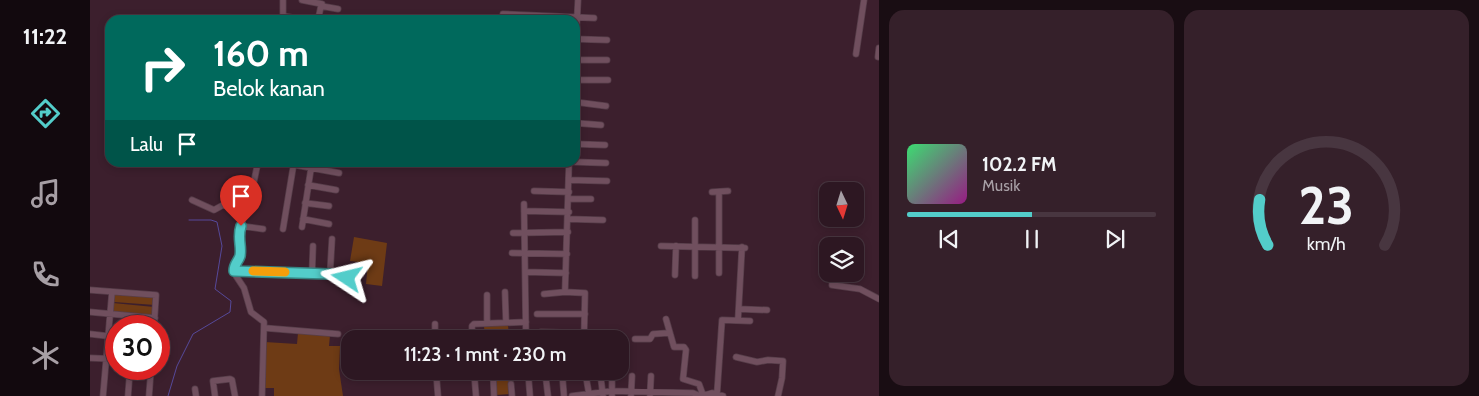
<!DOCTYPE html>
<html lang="id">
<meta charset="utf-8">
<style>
:root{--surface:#2d1722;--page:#35202a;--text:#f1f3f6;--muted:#a79fa5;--line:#483640;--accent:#53cdca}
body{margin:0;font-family:Cabin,sans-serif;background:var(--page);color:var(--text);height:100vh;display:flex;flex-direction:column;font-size:19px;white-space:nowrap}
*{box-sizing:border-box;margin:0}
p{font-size:16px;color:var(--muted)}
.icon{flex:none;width:28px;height:28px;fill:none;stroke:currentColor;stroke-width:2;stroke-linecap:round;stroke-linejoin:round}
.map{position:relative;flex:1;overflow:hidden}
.sheet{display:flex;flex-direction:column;gap:10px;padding:10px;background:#190d13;width:600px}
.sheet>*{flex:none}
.top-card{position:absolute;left:15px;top:15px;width:475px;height:152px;border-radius:15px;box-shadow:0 2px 8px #0003,0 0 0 1px var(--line);background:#00695c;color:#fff;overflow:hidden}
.needle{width:32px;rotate:176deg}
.buttons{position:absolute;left:729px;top:182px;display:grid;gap:10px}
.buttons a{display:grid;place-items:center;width:45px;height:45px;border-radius:10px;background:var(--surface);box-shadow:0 2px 8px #0003,0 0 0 1px var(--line);font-size:25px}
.speed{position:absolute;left:15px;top:315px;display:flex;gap:10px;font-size:25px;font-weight:700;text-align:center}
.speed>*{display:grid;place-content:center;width:65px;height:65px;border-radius:50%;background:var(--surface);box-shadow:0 2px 8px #0003,0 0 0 1px var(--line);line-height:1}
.speed .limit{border:8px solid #d22;background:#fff;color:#111}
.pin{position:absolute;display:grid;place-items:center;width:42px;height:42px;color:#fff;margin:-51px -21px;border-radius:50% 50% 50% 0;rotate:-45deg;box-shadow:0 0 5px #0007}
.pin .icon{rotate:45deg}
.me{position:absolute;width:55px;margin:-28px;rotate:280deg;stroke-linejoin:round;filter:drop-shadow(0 0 4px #0008)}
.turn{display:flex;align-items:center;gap:18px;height:105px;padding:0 25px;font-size:22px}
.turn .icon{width:65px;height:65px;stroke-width:2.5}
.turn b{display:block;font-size:35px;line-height:42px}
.then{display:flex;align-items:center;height:48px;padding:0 25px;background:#0003;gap:10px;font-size:19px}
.sheet .tile{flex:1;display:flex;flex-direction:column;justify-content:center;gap:8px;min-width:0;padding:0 18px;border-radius:15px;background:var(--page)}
.sheet .dial{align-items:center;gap:0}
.dial svg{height:130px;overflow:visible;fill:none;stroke:var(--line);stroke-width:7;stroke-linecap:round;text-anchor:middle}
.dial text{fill:var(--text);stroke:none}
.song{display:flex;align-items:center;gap:15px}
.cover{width:60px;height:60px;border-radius:8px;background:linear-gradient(135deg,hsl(140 70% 55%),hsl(310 70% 35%))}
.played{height:5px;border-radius:2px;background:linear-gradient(90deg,var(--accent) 50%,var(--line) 50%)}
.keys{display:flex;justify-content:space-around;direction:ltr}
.sheet .tiles{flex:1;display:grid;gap:10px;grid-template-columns:repeat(2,1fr)}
.trip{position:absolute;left:251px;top:330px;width:288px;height:50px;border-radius:15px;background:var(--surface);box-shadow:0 2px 8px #0003,0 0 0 1px var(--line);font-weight:600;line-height:50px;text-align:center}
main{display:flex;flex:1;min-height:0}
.tab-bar{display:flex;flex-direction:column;width:90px;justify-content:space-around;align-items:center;background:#12090e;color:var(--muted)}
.tab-bar .icon{width:35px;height:35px}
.tab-bar .selected{color:var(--accent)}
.tab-bar b{font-size:22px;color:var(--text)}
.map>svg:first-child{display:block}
.green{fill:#6e3b15}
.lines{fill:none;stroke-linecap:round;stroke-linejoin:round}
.stream{stroke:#56499a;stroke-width:1}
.minor-casing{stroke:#573e4a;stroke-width:7}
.minor{stroke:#704f5e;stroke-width:5.5}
.route-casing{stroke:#368583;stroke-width:12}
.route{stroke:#53cdca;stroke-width:9}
.slow{stroke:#f59e0b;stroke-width:9}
</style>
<main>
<nav class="tab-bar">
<b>11:22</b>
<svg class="icon selected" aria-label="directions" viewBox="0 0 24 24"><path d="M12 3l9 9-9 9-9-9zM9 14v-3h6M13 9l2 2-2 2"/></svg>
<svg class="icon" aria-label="music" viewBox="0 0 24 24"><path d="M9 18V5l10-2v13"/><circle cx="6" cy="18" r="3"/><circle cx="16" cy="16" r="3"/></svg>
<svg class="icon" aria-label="phone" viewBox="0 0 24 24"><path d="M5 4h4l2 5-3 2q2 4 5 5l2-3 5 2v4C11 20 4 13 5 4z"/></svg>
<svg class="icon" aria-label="climate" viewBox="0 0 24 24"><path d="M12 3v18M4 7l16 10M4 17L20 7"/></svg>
</nav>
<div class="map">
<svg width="789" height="396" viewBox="0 0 789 396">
<rect width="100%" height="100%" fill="#3c1f2d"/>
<path class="green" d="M 264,237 L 297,243 L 292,286 L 276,284 L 278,263 L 260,261 Z
M 24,294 L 65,297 L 65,305 L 24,302 Z
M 23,303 L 64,307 L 63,315 L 23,312 Z
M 418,324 L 419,339 L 395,339 L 394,326 Z
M 208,333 L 240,335 L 239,346 L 250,346 L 249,369 L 253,396 L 184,396 L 184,388 L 174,388 L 175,342 L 207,344 Z
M 405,371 L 427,371 L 428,379 L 419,380 L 420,394 L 406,395 Z"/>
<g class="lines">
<path class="stream" d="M 78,396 L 87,366 L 103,334 L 140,312 L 141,301 L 125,289 L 132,246 L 127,222 L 121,220 L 99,220"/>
<defs>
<path id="minor" d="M 212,0 L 232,4
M 413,14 L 504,18
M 193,16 L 217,20
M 193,18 L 193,0
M 228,20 L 231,6 L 248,9
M 485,39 L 517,40
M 766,54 L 774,0
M 788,57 L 789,48
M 485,59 L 488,0
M 485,60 L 517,60
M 485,80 L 518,80
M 485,102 L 516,106
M 485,123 L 511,125
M 485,144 L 515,145
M 168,162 L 163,186 L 148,235 L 150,254 L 144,267 L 146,276 L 154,288 L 161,312 L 174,322 L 172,396
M 189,162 L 249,173
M 334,162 L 345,164
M 479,162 L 475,292 L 495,293 L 494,339
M 485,162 L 516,163
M 479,180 L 517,181
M 218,185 L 246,190
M 444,191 L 479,192
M 622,192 L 638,191
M 479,199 L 501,199
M 102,200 L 124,210 L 133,205 L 156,211
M 215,203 L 239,206
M 434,204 L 436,339
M 434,211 L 479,212
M 213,219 L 239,224
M 478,219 L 513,220
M 151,226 L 173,229
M 212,227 L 222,162
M 193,229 L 204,162
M 423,233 L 478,232
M 571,246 L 655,248
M 422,253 L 477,254
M 144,271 L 240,274 L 257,278
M 435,272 L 476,273
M 629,273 L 629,193
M 222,274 L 223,246
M 240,274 L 242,239
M 743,274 L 742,285 L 770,289 L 789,299
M 585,275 L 586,246
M 605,276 L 605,220
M 0,290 L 66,295 L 64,326
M 415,292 L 416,322
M 454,294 L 475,292
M 649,309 L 677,310
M 0,312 L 65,318
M 447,314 L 495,314
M 576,319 L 584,347 L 594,347 L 596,350 L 593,379 L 609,384 L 613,395
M 648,320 L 652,247
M 397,323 L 397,295
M 175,328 L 248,334
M 451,332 L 494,333
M 0,334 L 26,337
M 345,339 L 345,324
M 382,339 L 382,326 L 384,324 L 436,322
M 545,339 L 560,339 L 563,334 L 578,333
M 646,357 L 667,362 L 678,360 L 693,361 L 692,378 L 688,396
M 0,358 L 26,359
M 346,371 L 348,396
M 384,371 L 386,396
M 403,371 L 404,396
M 438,371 L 440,396
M 455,371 L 458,396
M 472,371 L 474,396
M 495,371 L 499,394
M 510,371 L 513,396
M 482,372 L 495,371
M 421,384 L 422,396
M 105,389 L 106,396
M 627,394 L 632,320 L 660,321
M 13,396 L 22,292
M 38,396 L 40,369
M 59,396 L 61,369
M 125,396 L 123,381 L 140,379 L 142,380 L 145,396
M 482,396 L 522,391 L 603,393 L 610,396
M 522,396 L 522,380
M 541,396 L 542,376
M 560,396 L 561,376
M 612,396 L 622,393 L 633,396"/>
</defs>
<use href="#minor" class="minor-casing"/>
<use href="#minor" class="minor"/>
</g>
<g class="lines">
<defs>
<path id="route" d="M 151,226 C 147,238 152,246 150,256 C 148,262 144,264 144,271 L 240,274 L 257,278"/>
</defs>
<use href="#route" class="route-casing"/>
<use href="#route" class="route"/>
<path class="slow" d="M 163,271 L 195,272"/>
</g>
</svg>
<div class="buttons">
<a><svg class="needle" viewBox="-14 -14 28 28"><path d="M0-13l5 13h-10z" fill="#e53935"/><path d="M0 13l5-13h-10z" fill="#a79fa5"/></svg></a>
<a><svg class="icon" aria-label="layers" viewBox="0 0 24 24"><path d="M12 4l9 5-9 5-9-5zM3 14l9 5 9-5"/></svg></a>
</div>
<div class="speed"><div class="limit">30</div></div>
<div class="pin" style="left:151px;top:226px;background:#d93025"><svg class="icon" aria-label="arrive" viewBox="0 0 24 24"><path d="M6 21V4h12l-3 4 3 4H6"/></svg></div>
<svg class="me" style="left:257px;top:278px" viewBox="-20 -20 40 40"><path d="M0-17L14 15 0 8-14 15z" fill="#53cdca" stroke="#fff" stroke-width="4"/></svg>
<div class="trip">11:23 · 1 mnt · 230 m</div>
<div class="top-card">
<div class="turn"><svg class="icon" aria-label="right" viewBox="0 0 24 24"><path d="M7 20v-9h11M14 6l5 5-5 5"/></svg><div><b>160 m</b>Belok kanan</div></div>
<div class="then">Lalu<svg class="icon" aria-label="arrive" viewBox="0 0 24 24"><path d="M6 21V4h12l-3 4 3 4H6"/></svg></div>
</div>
</div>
<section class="sheet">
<div class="tiles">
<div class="tile">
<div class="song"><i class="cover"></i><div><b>102.2 FM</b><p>Musik</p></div></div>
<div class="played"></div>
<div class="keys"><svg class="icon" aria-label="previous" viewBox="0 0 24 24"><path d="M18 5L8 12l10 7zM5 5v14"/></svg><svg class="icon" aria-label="pause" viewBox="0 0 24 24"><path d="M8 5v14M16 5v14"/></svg><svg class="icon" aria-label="next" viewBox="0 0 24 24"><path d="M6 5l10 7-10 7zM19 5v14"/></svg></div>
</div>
<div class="tile dial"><svg viewBox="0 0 100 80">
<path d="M14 69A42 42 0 1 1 86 69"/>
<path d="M14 69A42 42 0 0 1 9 41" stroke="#53cdca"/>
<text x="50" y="56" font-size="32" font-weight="700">23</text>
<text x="50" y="72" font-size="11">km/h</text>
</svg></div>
</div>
</section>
</main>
